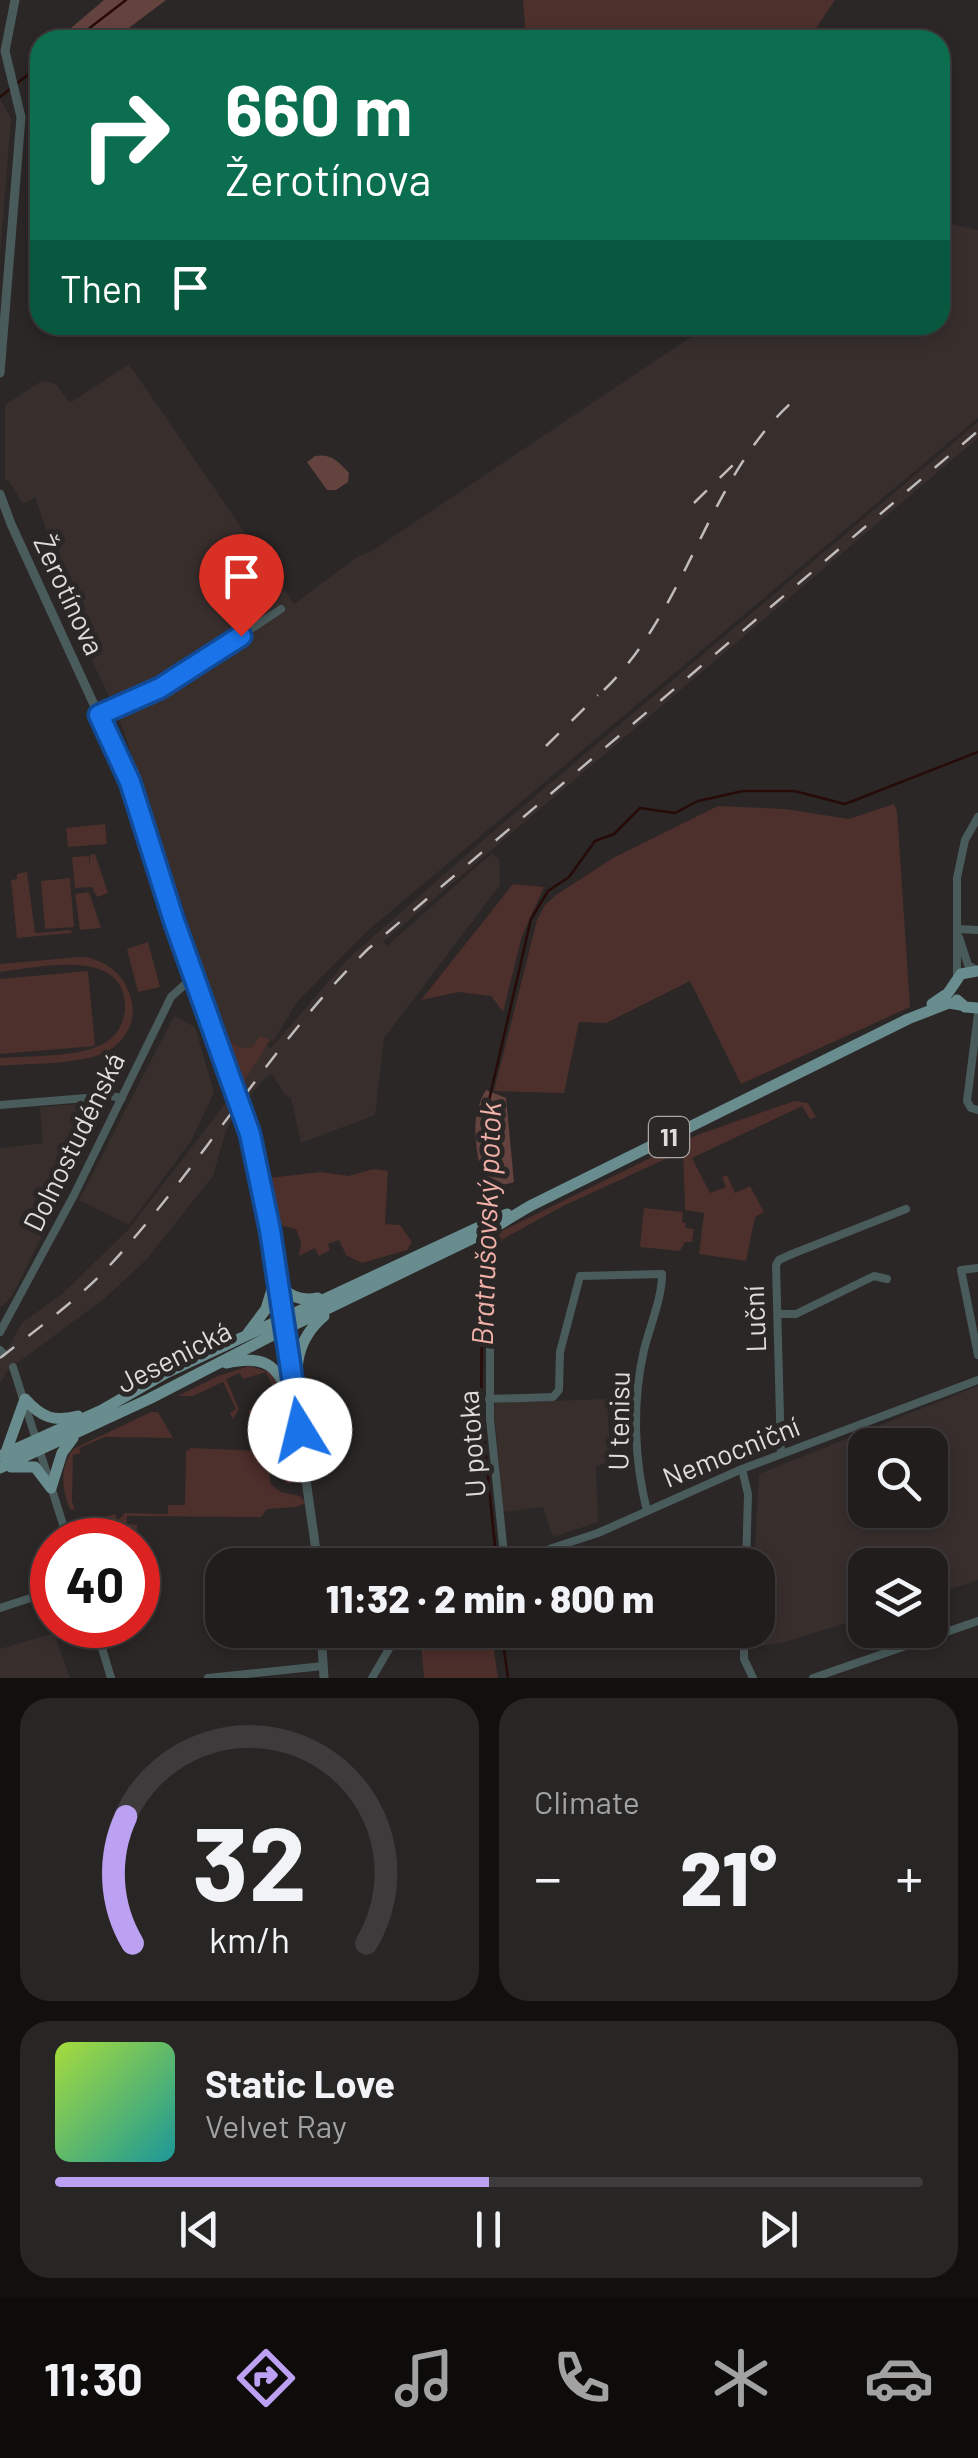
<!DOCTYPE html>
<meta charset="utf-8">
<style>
:root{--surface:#201d1c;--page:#282625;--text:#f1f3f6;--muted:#a2a2a3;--line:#3d3b3b;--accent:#bca0f2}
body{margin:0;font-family:Barlow,sans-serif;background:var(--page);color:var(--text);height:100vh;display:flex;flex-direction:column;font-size:38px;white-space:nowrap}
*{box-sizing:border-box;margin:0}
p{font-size:32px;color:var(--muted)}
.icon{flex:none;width:55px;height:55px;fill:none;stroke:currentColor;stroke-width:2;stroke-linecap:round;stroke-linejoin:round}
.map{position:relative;height:1678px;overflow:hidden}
.panel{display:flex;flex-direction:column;gap:20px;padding:20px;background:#12100f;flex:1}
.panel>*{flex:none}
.hud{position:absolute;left:30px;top:30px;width:920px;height:305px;border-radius:30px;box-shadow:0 5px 15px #0003,0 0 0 2px var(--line);background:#0b6e4f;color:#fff;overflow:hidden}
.tools{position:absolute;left:848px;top:1428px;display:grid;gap:20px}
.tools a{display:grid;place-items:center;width:100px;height:100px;border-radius:20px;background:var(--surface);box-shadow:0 5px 15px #0003,0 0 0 2px var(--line);font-size:50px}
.speed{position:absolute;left:30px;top:1518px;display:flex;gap:20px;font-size:50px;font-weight:700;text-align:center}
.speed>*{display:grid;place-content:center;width:130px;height:130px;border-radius:50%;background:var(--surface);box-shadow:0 5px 15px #0003,0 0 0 2px var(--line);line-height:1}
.speed .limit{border:15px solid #d22;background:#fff;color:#111}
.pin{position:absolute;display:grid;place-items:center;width:85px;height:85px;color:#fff;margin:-102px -42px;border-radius:50% 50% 50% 0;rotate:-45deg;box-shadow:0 0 10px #0007}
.pin .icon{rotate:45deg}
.me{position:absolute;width:110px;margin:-55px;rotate:351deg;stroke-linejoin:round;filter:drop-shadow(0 0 8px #0008)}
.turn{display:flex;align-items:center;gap:35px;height:210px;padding:0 30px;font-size:45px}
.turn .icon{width:130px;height:130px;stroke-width:2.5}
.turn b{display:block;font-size:70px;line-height:85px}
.then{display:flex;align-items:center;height:95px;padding:0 30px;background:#0003;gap:20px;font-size:38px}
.big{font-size:75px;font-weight:800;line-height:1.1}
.panel .tile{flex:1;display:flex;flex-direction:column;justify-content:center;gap:15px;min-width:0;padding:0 35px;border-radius:30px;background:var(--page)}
.panel .dial{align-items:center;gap:0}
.dial svg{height:260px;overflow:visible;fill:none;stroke:var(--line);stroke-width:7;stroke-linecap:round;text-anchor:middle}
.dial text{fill:var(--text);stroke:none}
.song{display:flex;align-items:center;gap:30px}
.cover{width:120px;height:120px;border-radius:15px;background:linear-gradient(135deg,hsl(80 70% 55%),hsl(180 70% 35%))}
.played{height:10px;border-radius:5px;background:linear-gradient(90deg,var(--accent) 50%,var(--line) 50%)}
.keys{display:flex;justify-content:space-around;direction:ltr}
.heat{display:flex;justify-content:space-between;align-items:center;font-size:55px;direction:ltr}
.panel .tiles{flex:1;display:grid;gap:20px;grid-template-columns:1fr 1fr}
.tile:last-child{grid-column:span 2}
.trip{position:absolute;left:205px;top:1548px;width:570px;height:100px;border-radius:30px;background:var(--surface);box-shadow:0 5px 15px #0003,0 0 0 2px var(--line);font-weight:800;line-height:100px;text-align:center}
.tab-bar{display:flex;height:160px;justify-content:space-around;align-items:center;background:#0d0c0b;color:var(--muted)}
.tab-bar .icon{width:70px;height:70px}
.tab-bar .on{color:var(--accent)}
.tab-bar b{font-size:45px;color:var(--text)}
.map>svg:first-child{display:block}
.built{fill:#382f2d;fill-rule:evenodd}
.green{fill:#4d2f2c}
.forest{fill:#64433f}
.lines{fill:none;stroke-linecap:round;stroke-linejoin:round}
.stream{stroke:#270b09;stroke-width:2.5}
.minor{stroke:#4a5b5c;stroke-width:8}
.tertiary{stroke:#4a5b5c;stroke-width:9}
.primary{stroke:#698c8f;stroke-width:11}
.rail{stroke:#bfbcbc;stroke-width:2.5;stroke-dasharray:18 18;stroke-linecap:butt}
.route-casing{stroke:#114b97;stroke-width:25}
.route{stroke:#1a73e8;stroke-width:18}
.labels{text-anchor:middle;stroke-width:10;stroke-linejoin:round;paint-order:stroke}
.shield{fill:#2a2726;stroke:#a9a6a5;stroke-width:2.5}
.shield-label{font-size:25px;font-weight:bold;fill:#dfdcdc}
.street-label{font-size:28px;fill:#dfdcdc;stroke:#2a2726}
.water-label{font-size:30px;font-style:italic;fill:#f1b0a8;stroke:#2a2726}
</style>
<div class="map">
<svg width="978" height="1678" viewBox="0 0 978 1678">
<rect width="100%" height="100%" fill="#2a2726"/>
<path class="built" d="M 0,99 L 11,119 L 0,255 Z
M 940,222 L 978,230 L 978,418 L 365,933 L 296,1003 L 273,1042 L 260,1037 L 252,1047 L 241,1048 L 228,1040 L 119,718 L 89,654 L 35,497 L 23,504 L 8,480 L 5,480 L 5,405 L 42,381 L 56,384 L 70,403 L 129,364 L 294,604 L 357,557 L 370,552 L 709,325 L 940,325 Z
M 978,422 L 978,438 L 383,942 L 387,946 L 492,853 L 499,860 L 500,885 L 384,1038 L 375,1115 L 301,1143 L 291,1098 L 285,1095 L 272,1074 L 263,1080 L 236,1113 L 226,1131 L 213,1176 L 147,1259 L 105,1298 L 8,1370 L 0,1383 L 0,1355 L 8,1348 L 22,1323 L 63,1293 L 128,1230 L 221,1109 L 263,1043 L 271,1048 L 350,957 L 488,836 Z
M 174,1016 L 195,1027 L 214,1092 L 191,1141 L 129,1225 L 79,1200 Z
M 109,1102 L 12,1296 L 0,1308 L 0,1148 L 43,1143 L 40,1107 Z
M 978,1386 L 978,1580 L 930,1596 L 930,1565 L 865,1565 L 865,1617 L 782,1643 L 749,1647 L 750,1630 L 758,1630 L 758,1565 L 754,1565 L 759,1474 ZM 865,1445 L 930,1445 L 930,1510 L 865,1510 Z
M 607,1399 L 610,1462 L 596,1466 L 598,1522 L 553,1537 L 543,1507 L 503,1512 L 494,1409 L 496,1403 Z
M 54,1633 L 70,1678 L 0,1678 L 0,1649 Z"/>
<path class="green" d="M 523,0 L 835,0 L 808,40 L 526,40 Z
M 894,804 L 897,811 L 910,1007 L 741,1084 L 690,981 L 606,1023 L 579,1022 L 564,1093 L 494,1091 L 537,920 L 545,905 L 556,895 L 613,858 L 718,806 L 785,809 L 849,819 Z
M 105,824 L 107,844 L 68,847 L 66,828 Z
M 95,854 L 108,893 L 97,897 L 92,887 L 75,888 L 72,857 L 89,856 L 90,866 L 90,855 Z
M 27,872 L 35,933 L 71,930 L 72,933 L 17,938 L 11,880 L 17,879 L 17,874 Z
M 70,878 L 74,927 L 45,929 L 41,881 Z
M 513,884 L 544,887 L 522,936 L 503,1012 L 491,996 L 459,992 L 421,1000 Z
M 89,892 L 101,928 L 80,930 L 75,894 Z
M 148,942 L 160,987 L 138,992 L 127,949 Z
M 80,957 C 129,959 155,1023 108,1051 C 84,1065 29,1063 0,1066 L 0,1058 C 27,1056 78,1057 101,1045 C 116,1038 125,1023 125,1007 C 125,946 37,968 0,972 L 0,964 Z
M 88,971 L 95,1046 L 0,1054 L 0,979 Z
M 260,1036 L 270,1040 L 242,1085 L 228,1040 L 241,1048 L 252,1047 Z
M 794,1101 L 808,1103 L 816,1117 L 810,1119 L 802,1106 L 692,1158 L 710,1193 L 726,1187 L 722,1177 L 727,1175 L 735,1193 L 750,1186 L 764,1212 L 755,1217 L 746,1261 L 699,1254 L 704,1213 L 685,1210 L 683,1151 L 563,1206 L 503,1239 L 492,1261 L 498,1233 L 697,1135 Z
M 373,1169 L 388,1171 L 385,1224 L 400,1225 L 412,1242 L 407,1250 L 362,1263 L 346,1255 L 339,1240 L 328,1244 L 330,1250 L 319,1256 L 315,1248 L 299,1256 L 301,1242 L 296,1229 L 279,1225 L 275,1220 L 269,1178 L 321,1172 L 349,1176 Z
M 644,1208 L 683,1212 L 682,1222 L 686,1223 L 685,1228 L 694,1229 L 692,1242 L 685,1242 L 680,1251 L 640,1247 Z
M 249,1366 L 270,1372 L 278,1385 L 288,1418 L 284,1428 L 254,1428 L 248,1411 L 258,1405 L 270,1418 L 283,1409 L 266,1372 L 243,1379 L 240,1373 L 226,1379 L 239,1409 L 233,1419 L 230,1413 L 236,1409 L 223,1382 L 193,1396 L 178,1396 L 218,1376 Z
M 151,1412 L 158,1412 L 173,1438 L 105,1437 L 79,1448 L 81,1453 L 73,1455 L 72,1501 L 75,1510 L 70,1509 C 61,1489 60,1467 73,1449 Z
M 286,1436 L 295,1439 L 303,1471 L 297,1480 L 289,1484 L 278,1477 L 275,1449 L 263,1442 L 263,1437 Z
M 191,1448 L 261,1451 L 267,1457 L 271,1485 L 281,1492 L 300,1496 L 306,1503 L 296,1507 L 267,1509 L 261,1517 L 127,1516 L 127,1524 L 137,1525 L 137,1533 L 79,1532 L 84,1523 L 115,1514 L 118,1520 L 125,1513 L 168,1514 L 168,1505 L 185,1505 L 186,1452 Z
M 420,1630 L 491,1630 L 498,1678 L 424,1678 Z"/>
<path class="forest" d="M 104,0 L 166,0 L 113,40 L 57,40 Z
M 315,456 C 331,453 339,462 349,473 L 348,482 L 336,490 L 327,490 L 307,462 Z
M 486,1090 L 506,1098 L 514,1182 L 496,1187 L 483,1182 C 477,1151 468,1119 486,1090 Z"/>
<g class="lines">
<path class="stream" d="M 74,40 L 126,0
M 17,83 L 40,66
M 0,97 L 11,88
M 483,1219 L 487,1109 L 531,919 L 548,891 L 569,877 L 595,841 L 614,834 L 640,808 L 675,813 L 698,801 L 743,791 L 794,791 L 845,804 L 978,752
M 483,1237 L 481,1409 L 497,1565
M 501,1630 L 508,1678"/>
<path class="minor" d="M 99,715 L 172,681 L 281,609
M 958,929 L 978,930
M 959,937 L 968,965 L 978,971
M 957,978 L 957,878 L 965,840 L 978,817
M 978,1014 L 967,1101 L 971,1108 L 978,1110
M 0,1105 L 111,1096 L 122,1098
M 490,1261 L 490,1419 L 505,1564
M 978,1268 L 961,1270 L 978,1355
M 778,1314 L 796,1314 L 874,1276 L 887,1279
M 0,1332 L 74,1195 L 171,997 L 193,977
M 0,1350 L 3,1353
M 13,1367 L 68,1540
M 489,1399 L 553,1397 L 559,1390 L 560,1352 L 580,1276 L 662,1274 C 662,1299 650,1325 644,1350 C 632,1402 634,1459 647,1511
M 781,1454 L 776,1265 L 779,1260 L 792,1254 L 906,1209
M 742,1469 L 748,1494 L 746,1565
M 501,1565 L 598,1533 L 742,1469 L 978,1380
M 0,1608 L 52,1591
M 95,1625 L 111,1678
M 744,1630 L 744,1659 L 753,1678
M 606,1637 L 626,1630
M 208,1678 L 323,1666
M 372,1678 L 400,1630
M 813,1678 L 978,1621"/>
<path class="tertiary" d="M 0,373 L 21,117 L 5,51 L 15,0
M 0,494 L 11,524 L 130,783 L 193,977 L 247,1123 L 271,1230 L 292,1384
M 296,1409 L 318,1565
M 321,1630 L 324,1678"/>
<path class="primary" d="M 957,1000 L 965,1007 L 978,1008
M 932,1004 L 948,993 L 961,974 L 978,971
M 275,1280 C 287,1295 299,1302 318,1298
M 248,1333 L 266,1309 L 275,1280
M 226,1363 C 269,1354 277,1366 293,1404
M 25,1399 C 42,1418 54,1422 78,1416
M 297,1412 C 296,1374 292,1343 324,1316
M 6,1452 L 25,1399
M 0,1456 L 102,1410 L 166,1373 L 507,1214
M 11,1467 L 35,1467 L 51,1488
M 0,1468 L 149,1399 L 267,1338 L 490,1230 L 530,1206 L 908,1019 L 949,1003 L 961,1005
M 51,1488 L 62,1453 L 73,1438"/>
<path class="rail" d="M 694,503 L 736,462
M 604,690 C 687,610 707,480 791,403
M 546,746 L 598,695
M 0,1358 C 38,1328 78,1300 111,1264 C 203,1164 271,1044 368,949 L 978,431"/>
</g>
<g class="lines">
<defs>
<path id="route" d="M 241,636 L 160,688 L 99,715 L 130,782 L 174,921 L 250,1134 L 270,1230 L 300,1430"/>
</defs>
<use href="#route" class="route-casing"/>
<use href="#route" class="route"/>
</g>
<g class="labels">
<rect class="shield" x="649" y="1117" width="40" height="40" rx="8"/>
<g class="shield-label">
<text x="669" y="1146">11</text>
</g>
<g class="street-label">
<text transform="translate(69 595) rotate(65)" y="10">Žerotínova</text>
<text transform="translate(74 1142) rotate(-64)" y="10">Dolnostudénská</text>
<text transform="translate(755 1319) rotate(-92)" y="10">Luční</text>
<text transform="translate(174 1357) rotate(-27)" y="10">Jesenická</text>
<text transform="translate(619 1421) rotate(-89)" y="10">U tenisu</text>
<text transform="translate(472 1444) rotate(-94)" y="10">U potoka</text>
<text transform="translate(731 1452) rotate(-22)" y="10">Nemocniční</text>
</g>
<g class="water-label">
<text transform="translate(487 1224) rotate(-88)" y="10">Bratrušovský potok</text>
</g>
</g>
</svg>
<div class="tools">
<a><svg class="icon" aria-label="search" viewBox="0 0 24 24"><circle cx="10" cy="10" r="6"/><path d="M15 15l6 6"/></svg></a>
<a><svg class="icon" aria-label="layers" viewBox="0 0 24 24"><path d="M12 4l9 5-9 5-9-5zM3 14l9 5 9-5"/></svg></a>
</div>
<div class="speed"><div class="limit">40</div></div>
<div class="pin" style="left:241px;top:636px;background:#d93025"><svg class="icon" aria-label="arrive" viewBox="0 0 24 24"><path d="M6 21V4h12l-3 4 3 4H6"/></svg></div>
<svg class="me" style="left:300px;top:1430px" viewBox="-20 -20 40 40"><circle r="19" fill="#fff"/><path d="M0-13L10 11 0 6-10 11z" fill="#1a73e8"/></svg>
<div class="trip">11:32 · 2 min · 800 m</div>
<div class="hud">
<div class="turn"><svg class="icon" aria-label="right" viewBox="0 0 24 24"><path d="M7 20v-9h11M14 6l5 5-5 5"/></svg><div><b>660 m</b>Žerotínova</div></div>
<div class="then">Then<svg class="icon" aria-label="arrive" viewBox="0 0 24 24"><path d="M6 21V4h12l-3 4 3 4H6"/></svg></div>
</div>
</div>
<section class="panel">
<div class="tiles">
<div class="tile dial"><svg viewBox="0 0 100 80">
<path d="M14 69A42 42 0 1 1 86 69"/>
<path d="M14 69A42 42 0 0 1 12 30" stroke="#bca0f2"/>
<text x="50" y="56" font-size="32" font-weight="700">32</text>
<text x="50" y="72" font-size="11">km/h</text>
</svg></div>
<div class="tile"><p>Climate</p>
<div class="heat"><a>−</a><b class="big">21°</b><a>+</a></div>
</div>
<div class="tile">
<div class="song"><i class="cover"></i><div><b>Static Love</b><p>Velvet Ray</p></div></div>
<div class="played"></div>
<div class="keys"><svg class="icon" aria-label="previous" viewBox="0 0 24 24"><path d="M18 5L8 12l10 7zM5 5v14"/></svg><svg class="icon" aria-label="pause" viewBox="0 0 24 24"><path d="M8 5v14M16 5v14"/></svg><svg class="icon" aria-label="next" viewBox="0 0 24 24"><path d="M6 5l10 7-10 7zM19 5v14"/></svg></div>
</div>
</div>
</section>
<nav class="tab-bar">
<b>11:30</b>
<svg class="icon on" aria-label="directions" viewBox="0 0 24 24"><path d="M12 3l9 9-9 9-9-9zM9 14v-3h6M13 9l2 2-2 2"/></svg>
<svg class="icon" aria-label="music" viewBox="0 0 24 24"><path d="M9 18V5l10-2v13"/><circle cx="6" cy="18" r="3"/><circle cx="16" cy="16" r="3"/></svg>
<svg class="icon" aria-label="phone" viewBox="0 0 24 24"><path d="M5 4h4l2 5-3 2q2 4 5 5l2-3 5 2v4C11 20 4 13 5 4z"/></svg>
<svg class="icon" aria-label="climate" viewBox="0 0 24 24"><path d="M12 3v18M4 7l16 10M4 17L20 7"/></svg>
<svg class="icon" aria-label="car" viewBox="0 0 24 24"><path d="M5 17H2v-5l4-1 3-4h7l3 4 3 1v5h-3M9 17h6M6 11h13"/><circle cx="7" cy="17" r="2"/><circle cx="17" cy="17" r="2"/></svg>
</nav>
